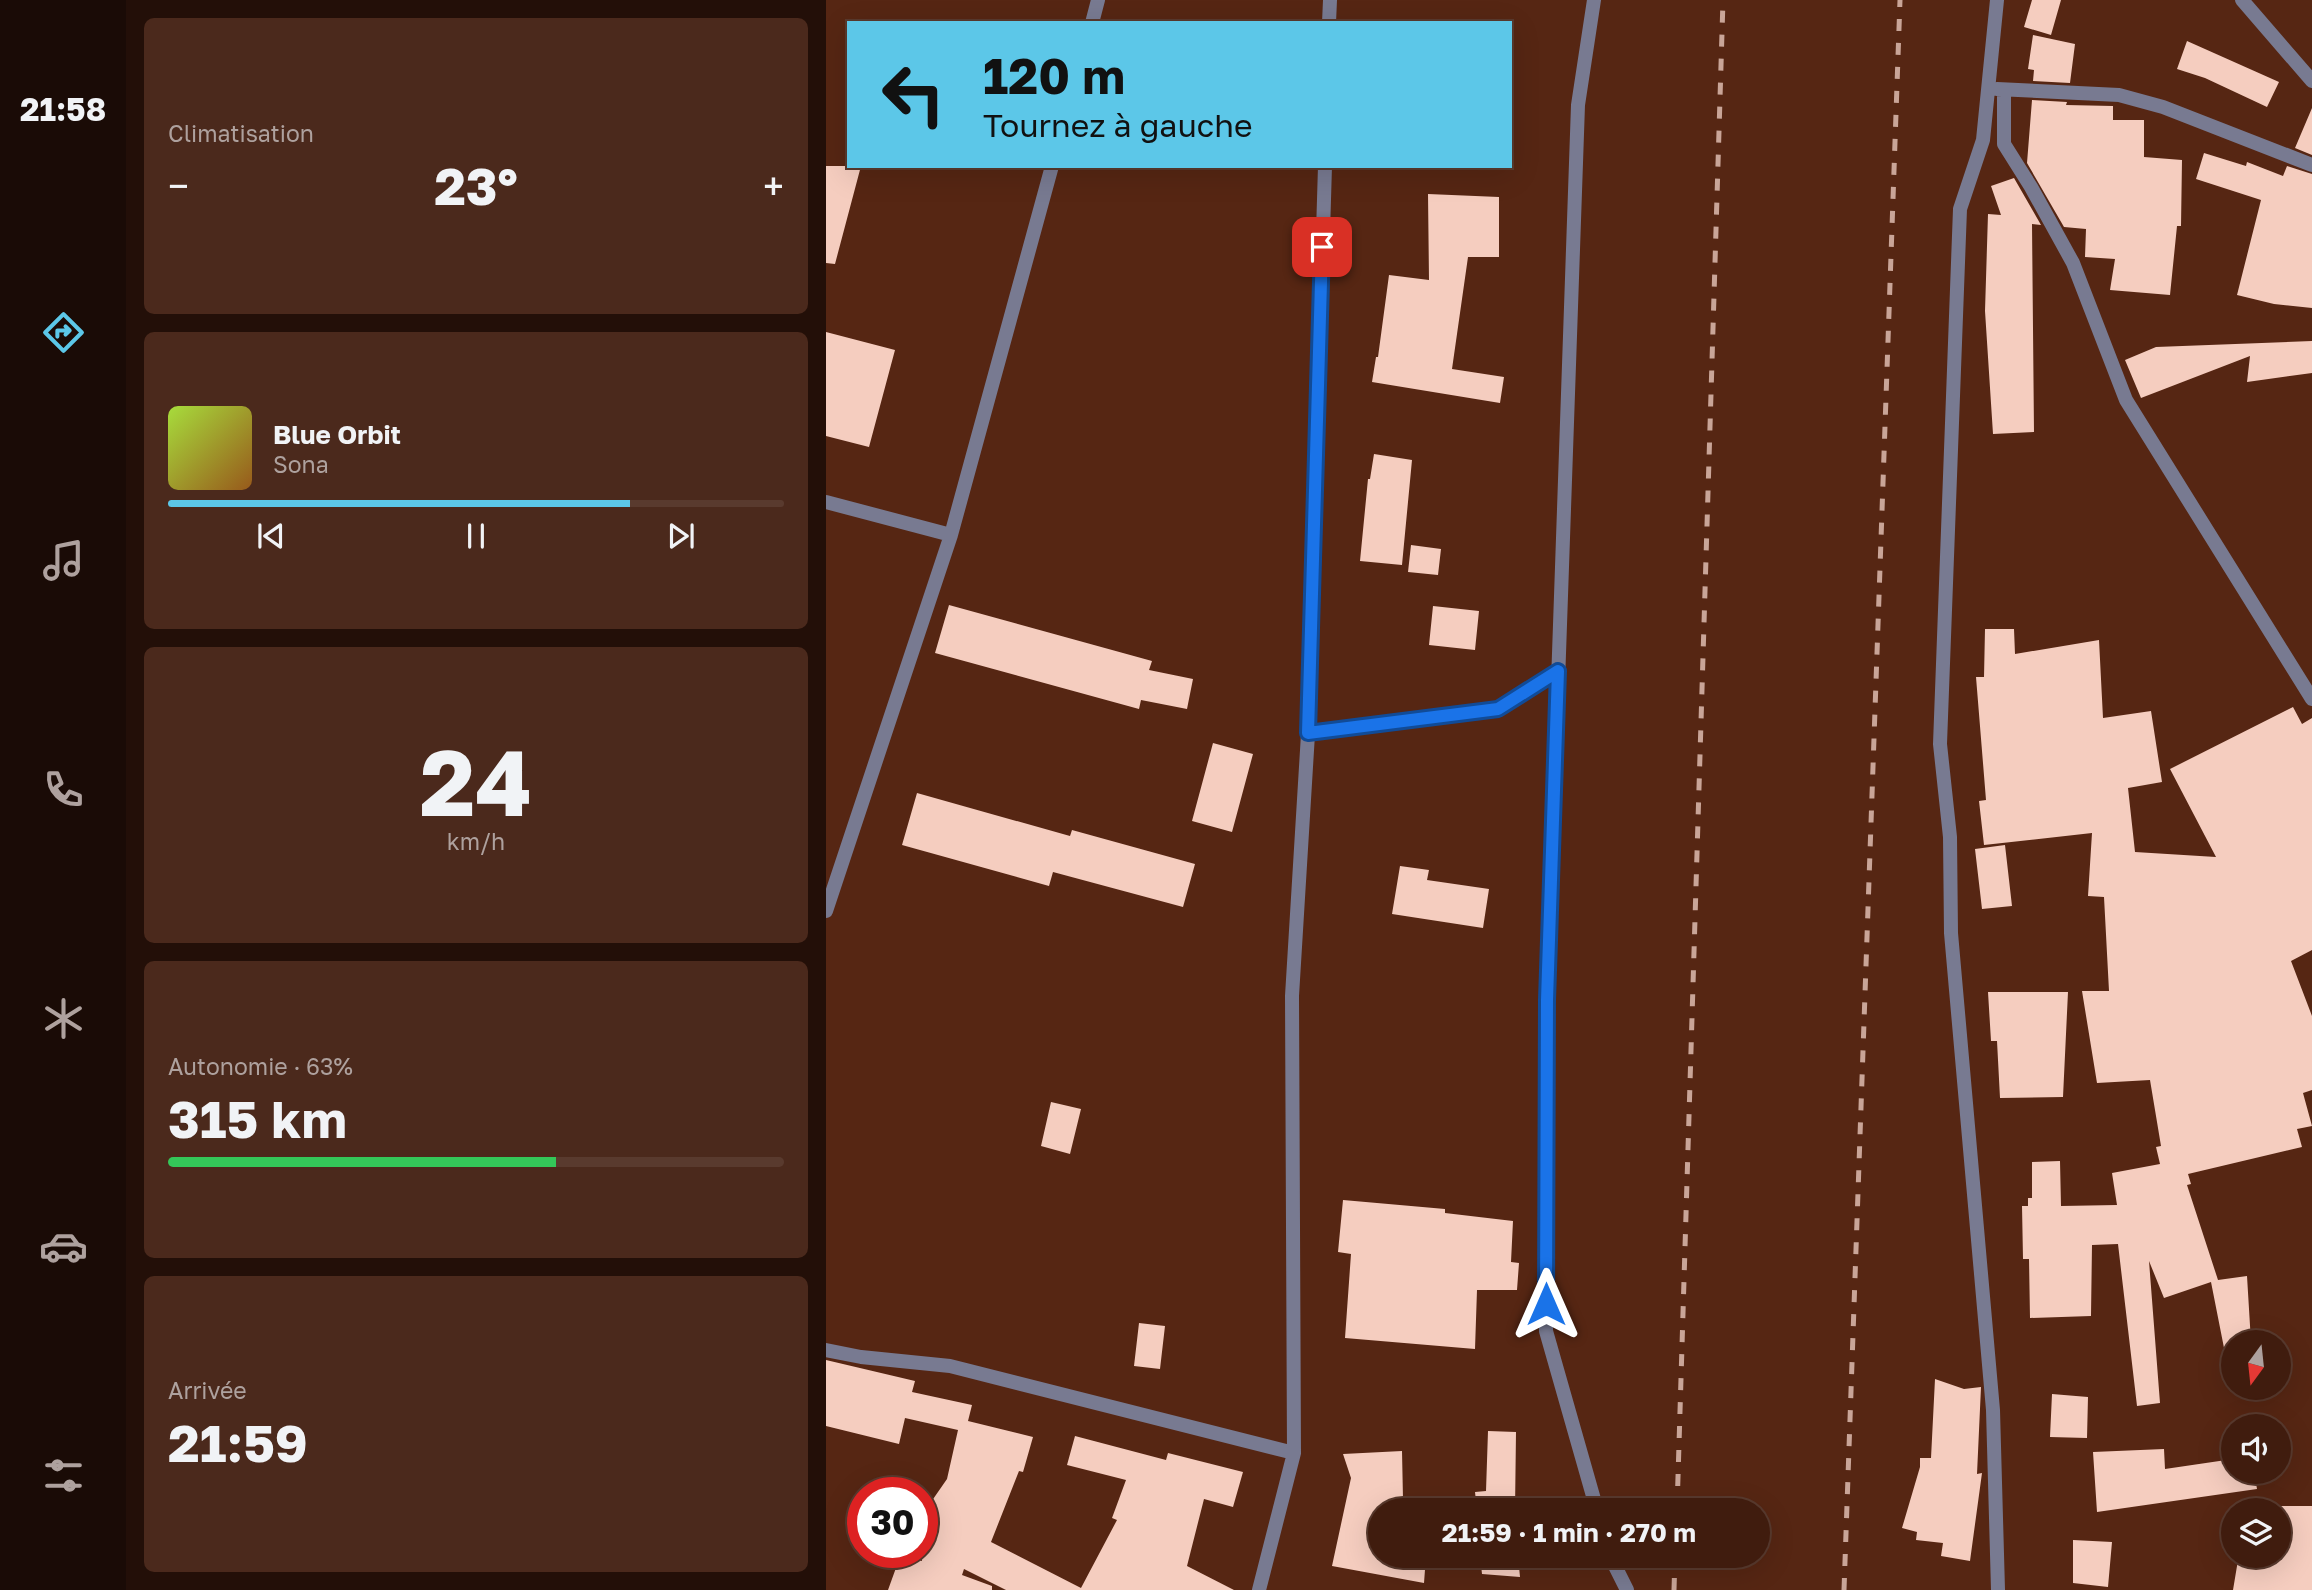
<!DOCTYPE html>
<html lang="fr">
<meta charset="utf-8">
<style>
:root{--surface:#401c0e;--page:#4b291c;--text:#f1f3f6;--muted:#aea19e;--line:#593a2e;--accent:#5cc7e8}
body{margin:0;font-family:"Golos Text",sans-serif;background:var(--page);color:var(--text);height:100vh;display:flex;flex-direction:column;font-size:26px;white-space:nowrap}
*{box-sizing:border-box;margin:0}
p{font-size:23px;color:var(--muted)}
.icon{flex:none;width:38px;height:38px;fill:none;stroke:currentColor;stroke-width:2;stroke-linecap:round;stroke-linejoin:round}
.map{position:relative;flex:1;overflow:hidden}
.panel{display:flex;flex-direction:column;gap:18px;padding:18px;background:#230f08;width:700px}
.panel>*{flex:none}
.top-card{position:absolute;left:21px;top:21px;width:665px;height:147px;border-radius:0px;box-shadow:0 7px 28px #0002,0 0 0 2px var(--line);background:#5cc7e8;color:#111;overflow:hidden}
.needle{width:46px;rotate:195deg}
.controls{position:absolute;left:1395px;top:1330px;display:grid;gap:14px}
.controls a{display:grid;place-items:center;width:70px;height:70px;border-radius:50%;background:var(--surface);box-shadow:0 7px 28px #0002,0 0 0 2px var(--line);font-size:35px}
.speed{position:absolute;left:21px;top:1477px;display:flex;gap:14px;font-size:35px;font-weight:700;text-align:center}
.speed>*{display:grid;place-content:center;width:91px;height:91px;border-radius:50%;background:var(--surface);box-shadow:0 7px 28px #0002,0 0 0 2px var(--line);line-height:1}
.speed .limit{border:10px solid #d22;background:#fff;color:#111}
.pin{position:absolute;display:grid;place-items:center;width:60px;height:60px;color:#fff;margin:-30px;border-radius:14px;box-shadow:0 4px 10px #0006}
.me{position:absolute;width:77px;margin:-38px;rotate:0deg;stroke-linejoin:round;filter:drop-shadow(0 0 5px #0008)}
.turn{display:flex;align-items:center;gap:24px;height:147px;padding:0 21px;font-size:32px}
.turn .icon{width:91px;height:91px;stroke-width:2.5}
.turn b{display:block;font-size:49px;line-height:60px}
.big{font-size:52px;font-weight:700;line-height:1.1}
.panel .tile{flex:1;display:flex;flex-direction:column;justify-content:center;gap:10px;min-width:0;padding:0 24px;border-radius:10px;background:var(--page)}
.panel .dial{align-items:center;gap:0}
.dial b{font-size:91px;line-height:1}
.song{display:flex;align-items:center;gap:21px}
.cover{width:84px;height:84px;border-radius:10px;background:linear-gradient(135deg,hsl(80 70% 55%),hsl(30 70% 35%))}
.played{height:7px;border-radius:4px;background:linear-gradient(90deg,var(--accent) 75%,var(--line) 75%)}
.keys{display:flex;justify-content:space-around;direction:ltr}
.heat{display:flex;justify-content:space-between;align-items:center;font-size:38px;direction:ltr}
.charge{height:10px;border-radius:5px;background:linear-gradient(90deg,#34c759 63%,var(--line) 0)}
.trip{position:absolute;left:542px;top:1498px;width:402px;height:70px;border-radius:35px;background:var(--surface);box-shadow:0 7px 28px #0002,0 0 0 2px var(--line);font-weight:700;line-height:70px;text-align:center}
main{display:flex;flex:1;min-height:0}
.tab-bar{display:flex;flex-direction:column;width:126px;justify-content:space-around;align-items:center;background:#1a0b06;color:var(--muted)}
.tab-bar .icon{width:49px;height:49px}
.tab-bar .current{color:var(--accent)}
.tab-bar b{font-size:32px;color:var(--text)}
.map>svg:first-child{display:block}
.building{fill:#f5cdbf}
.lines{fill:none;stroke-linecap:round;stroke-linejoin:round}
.minor{stroke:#787a91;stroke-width:14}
.rail{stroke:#c9a598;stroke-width:5;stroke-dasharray:12 12;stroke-linecap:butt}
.route-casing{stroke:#114b97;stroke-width:18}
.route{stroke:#1a73e8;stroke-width:12}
</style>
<main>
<nav class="tab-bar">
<b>21:58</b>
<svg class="icon current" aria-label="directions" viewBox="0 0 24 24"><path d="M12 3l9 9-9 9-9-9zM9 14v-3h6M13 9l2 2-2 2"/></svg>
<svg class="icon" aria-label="music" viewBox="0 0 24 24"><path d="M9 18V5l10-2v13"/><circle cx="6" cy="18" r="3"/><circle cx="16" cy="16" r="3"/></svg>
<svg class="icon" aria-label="phone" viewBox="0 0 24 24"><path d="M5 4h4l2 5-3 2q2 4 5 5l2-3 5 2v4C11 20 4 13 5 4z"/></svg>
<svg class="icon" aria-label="climate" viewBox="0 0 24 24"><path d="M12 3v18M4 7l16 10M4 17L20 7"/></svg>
<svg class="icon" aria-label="car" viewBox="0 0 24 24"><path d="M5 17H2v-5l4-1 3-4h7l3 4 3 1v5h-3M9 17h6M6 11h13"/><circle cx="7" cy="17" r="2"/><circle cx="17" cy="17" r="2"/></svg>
<svg class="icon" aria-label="filters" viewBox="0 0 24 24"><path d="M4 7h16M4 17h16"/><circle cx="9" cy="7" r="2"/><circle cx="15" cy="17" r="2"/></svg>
</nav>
<section class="panel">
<div class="tile"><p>Climatisation</p>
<div class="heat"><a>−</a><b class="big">23°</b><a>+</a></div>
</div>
<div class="tile">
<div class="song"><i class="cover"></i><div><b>Blue Orbit</b><p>Sona</p></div></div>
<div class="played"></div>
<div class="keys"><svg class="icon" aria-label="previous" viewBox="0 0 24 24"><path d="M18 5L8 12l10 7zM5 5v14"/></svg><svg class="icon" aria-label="pause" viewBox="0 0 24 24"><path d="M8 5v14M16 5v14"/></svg><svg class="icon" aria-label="next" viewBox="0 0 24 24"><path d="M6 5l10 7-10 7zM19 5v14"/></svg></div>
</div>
<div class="tile dial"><b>24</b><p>km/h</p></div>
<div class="tile"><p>Autonomie · 63%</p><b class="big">315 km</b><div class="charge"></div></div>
<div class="tile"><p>Arrivée</p><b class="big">21:59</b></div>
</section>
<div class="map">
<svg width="1486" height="1590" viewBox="0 0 1486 1590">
<rect width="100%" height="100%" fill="#562613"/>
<path class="building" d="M 1206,0 L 1235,0 L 1225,35 L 1198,27 Z
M 1207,35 L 1249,44 L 1244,83 L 1207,81 L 1208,70 L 1202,69 Z
M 1361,41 L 1453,82 L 1441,107 L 1379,78 L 1351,69 Z
M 1206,100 L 1241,102 L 1240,105 L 1287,106 L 1287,120 L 1318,120 L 1318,157 L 1356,160 L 1355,226 L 1351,226 L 1344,295 L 1284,290 L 1289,259 L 1259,257 L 1260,229 L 1238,227 L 1201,163 Z
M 1486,108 L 1486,155 L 1469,148 Z
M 1378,153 L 1420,166 L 1421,162 L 1457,176 L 1461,166 L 1486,174 L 1486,308 L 1448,304 L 1411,295 L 1435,200 L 1370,179 Z
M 0,166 L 35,166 L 9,264 L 0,263 Z
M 1188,178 L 1215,225 L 1206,224 L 1208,432 L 1167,434 L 1159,311 L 1162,214 L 1175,215 L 1165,186 Z
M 602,194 L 673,197 L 673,257 L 642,257 L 626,369 L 678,377 L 674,403 L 546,382 L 550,357 L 552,357 L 563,275 L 603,280 Z
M 0,332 L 69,350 L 43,447 L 0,436 Z
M 1486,341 L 1486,373 L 1421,382 L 1424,356 L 1315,398 L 1299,360 L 1330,347 Z
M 548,454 L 586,460 L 576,565 L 534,561 L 542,479 L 544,479 Z
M 585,545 L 615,549 L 612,575 L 582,572 Z
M 123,605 L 326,661 L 323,670 L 367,679 L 361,709 L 315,700 L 313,709 L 109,653 Z
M 607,606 L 653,611 L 649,650 L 603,645 Z
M 1159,629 L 1188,629 L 1189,654 L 1273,640 L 1277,718 L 1325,711 L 1336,782 L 1302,788 L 1309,852 L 1390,857 L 1344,769 L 1467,707 L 1476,724 L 1486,718 L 1486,950 L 1465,961 L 1486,1016 L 1486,1090 L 1477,1093 L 1486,1126 L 1471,1129 L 1476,1147 L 1362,1174 L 1365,1184 L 1361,1185 L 1392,1280 L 1421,1276 L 1425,1342 L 1407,1342 L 1407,1352 L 1399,1353 L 1385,1282 L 1338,1298 L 1323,1261 L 1334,1403 L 1311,1406 L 1292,1244 L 1266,1245 L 1265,1316 L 1204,1318 L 1203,1259 L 1197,1259 L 1196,1206 L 1202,1206 L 1202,1198 L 1206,1198 L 1206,1162 L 1234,1161 L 1235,1206 L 1291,1205 L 1286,1173 L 1334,1164 L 1330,1147 L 1335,1146 L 1324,1080 L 1271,1083 L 1256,991 L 1283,991 L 1278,897 L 1262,896 L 1266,833 L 1158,845 L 1153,801 L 1160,800 L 1150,677 L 1158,677 Z
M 387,743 L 427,754 L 406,832 L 366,821 Z
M 91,793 L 244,836 L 246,830 L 369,864 L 357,907 L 227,872 L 223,886 L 76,845 Z
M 1179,845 L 1186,906 L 1156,909 L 1149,849 Z
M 574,866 L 603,870 L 601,880 L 663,889 L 657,928 L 566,914 Z
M 1162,992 L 1242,992 L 1237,1097 L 1174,1098 L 1171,1041 L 1165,1041 Z
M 225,1102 L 255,1109 L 244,1154 L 215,1146 Z
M 517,1200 L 619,1209 L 619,1213 L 687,1221 L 685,1262 L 693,1263 L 691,1290 L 651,1290 L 649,1349 L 519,1338 L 525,1254 L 512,1252 Z
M 313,1323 L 339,1326 L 334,1369 L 308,1366 Z
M 0,1360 L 89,1381 L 86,1392 L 146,1405 L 142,1421 L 207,1437 L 197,1472 L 193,1471 L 165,1542 L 255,1588 L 291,1520 L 286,1518 L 300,1480 L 241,1465 L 249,1436 L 340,1460 L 342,1453 L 417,1472 L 407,1507 L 378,1499 L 361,1566 L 408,1590 L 180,1590 L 138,1569 L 136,1575 L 166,1586 L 166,1590 L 62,1590 L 75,1554 L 96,1561 L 96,1515 L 121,1479 L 132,1430 L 79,1418 L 73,1444 L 0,1426 Z
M 1109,1379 L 1138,1389 L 1155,1387 L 1151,1474 L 1156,1473 L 1144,1561 L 1115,1556 L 1117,1543 L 1090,1540 L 1091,1532 L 1076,1528 L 1094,1467 L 1094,1458 L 1105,1458 Z
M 1226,1394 L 1262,1397 L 1261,1438 L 1224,1437 Z
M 662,1431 L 690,1432 L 689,1510 L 651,1510 L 649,1492 L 660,1491 Z
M 1338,1449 L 1339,1469 L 1407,1459 L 1407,1472 L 1428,1472 L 1431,1489 L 1271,1512 L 1267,1452 Z
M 576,1451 L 577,1499 L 581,1500 L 579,1510 L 555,1510 L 555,1556 L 600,1556 L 598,1583 L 506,1566 L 525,1478 L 517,1454 Z
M 1448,1506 L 1486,1506 L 1486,1590 L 1407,1590 L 1412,1560 L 1446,1563 L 1447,1556 L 1452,1556 L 1452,1510 L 1447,1510 Z
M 1247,1540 L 1286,1542 L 1282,1587 L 1247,1583 Z
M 654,1556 L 692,1556 L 694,1577 L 656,1574 Z"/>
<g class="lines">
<path class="minor" d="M 768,0 L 752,105 L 721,1000 L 720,1331 L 771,1510
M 1171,0 L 1157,140 L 1134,209 L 1114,744 L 1124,837 L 1125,933 L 1167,1410 L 1172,1590
M 1416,0 L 1486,81
M 266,23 L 272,0
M 503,23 L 504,0
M 1171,89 L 1293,95 L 1337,107 L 1486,165
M 1178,90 L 1178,144 L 1205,187 L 1247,263 L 1300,400 L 1486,699
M 0,502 L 125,535 L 226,166
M 482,734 L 672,709 L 732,671
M 0,911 L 125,535
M 0,1350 L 35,1357 L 124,1366 L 468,1453
M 784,1556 L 801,1590
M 433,1590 L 468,1453 L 466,996 L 482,734 L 499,166"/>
<path class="rail" d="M 851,1510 L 897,0
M 848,1590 L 849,1556
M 1018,1590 L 1074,0"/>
</g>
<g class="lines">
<defs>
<path id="route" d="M 496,247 L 482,733 L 672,709 L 732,671 L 721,1000 L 720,1304"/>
</defs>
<use href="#route" class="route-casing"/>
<use href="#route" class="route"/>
</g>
</svg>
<div class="controls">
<a><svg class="needle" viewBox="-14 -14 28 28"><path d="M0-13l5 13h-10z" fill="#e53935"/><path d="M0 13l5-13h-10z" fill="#aea19e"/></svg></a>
<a><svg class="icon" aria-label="sound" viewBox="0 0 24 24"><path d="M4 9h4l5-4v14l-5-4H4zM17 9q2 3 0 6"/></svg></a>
<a><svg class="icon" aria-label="layers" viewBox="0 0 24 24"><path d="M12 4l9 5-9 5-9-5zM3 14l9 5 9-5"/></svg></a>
</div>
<div class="speed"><div class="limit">30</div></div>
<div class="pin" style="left:496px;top:247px;background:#d93025"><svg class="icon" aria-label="arrive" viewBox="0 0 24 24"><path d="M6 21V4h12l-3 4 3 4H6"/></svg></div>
<svg class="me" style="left:720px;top:1304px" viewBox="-20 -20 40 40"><path d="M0-17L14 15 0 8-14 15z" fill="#1a73e8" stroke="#fff" stroke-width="4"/></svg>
<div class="trip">21:59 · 1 min · 270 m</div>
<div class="top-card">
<div class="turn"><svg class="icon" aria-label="left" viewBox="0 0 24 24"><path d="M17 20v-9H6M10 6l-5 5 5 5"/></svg><div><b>120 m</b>Tournez à gauche</div></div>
</div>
</div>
</main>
